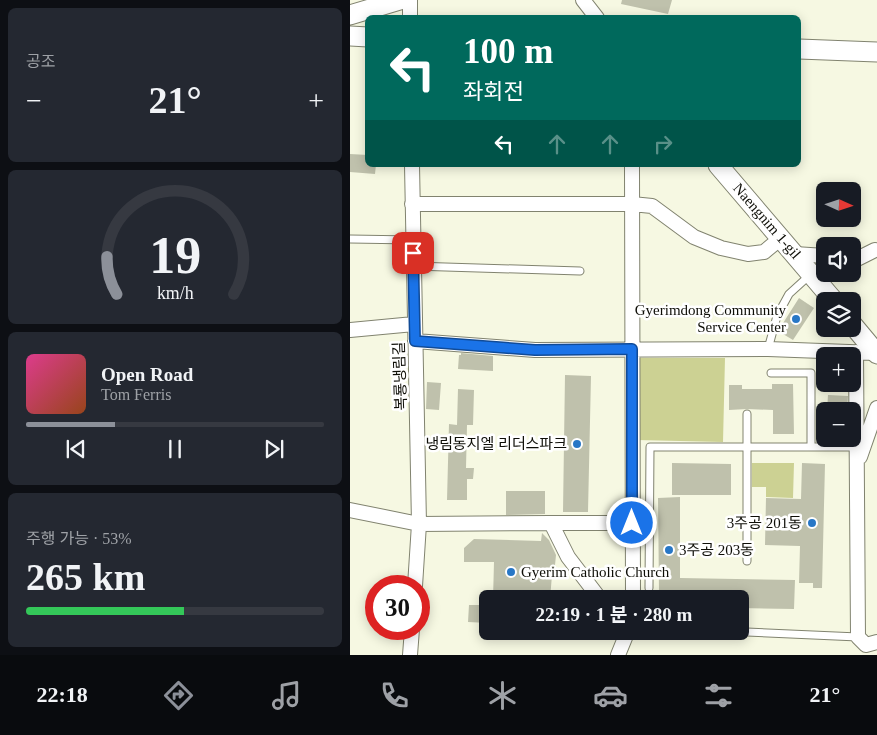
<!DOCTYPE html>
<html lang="ko">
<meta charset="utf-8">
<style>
:root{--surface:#171b24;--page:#242831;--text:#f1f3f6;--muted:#9ea1a6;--line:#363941;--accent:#8c9099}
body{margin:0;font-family:"Times New Roman","Noto Sans KR",serif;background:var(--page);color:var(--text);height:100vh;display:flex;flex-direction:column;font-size:19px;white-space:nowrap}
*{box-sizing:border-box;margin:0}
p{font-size:16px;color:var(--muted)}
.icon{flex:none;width:28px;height:28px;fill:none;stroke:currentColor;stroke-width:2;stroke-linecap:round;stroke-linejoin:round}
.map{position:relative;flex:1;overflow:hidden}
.details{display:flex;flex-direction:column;gap:8px;padding:8px;background:#0d0f14;width:350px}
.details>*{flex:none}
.top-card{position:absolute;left:15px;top:15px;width:436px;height:152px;border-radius:8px;box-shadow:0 2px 12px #0003;background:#00695c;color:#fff;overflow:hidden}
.needle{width:32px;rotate:93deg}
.tools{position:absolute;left:466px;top:182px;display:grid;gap:10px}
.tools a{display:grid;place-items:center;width:45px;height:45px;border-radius:8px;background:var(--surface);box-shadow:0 2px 12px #0003;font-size:25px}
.speed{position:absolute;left:15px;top:575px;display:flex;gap:10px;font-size:25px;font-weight:700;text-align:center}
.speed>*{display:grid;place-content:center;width:65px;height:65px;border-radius:50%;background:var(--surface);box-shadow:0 2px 12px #0003;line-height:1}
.speed .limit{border:8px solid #d22;background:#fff;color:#111}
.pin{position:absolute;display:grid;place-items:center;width:42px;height:42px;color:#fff;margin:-21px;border-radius:10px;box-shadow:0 2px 8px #0006}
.me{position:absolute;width:55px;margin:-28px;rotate:0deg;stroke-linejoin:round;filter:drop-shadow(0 0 4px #0008)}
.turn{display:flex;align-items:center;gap:18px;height:105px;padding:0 15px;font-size:22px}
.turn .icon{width:65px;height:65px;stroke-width:2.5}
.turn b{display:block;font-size:35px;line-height:42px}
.lanes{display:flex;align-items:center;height:48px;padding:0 15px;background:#0003;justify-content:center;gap:25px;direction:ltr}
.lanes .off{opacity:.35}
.big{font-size:38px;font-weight:700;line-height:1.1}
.details .card{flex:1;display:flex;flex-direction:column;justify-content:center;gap:8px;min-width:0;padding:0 18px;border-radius:8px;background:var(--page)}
.details .dial{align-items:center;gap:0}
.dial svg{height:130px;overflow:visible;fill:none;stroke:var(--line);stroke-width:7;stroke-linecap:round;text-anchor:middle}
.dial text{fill:var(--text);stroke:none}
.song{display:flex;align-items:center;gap:15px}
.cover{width:60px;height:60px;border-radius:8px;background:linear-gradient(135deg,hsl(330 70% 55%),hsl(20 70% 35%))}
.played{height:5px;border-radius:2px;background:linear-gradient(90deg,var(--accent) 30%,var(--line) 30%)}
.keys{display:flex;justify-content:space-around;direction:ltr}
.heat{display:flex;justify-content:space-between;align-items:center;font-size:28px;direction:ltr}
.charge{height:8px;border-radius:4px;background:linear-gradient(90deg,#34c759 53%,var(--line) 0)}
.trip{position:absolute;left:129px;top:590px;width:270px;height:50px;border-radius:8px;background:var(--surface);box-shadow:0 2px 12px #0003;font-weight:700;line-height:50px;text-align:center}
.menu{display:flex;height:80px;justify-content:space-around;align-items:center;background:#090b0e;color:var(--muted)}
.menu .icon{width:35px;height:35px}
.menu .selected{color:var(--accent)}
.menu b{font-size:22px;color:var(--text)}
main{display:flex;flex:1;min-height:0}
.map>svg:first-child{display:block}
.green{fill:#ccd193}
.building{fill:#bfc1ac}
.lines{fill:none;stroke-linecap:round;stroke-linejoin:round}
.lane-casing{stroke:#81836f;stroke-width:9}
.street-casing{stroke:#81836f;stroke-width:16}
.secondary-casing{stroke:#81836f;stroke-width:21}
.lane{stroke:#fff;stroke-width:7}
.street{stroke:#fff;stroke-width:14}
.secondary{stroke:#fff;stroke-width:19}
.route-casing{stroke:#114b97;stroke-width:12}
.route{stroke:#1a73e8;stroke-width:9}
.poi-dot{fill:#2877c6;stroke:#fff;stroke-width:2}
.labels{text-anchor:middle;stroke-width:5;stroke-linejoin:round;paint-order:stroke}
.street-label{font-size:15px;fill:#0e0e07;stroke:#fff}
.poi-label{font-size:15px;fill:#0e0e07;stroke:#fff;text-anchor:end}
</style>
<main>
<section class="details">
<div class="card"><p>공조</p>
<div class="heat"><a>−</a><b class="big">21°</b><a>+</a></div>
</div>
<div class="card dial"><svg viewBox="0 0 100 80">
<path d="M14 69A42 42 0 1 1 86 69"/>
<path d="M14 69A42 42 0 0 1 8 46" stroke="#8c9099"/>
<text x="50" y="56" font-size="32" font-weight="700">19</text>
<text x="50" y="72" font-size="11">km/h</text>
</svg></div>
<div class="card">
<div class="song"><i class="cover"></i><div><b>Open Road</b><p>Tom Ferris</p></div></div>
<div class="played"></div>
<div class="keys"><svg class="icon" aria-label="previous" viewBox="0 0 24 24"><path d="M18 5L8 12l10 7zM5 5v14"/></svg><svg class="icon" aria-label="pause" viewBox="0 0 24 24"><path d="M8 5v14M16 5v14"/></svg><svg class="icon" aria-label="next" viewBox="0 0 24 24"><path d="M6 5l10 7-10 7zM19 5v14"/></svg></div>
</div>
<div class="card"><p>주행 가능 · 53%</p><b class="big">265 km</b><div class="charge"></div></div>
</section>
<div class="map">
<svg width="527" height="655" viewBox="0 0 527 655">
<rect width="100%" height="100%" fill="#f6f8e2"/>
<path class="green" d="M 287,358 L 375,358 L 373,442 L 287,440 Z
M 402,463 L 444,463 L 443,498 L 416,497 L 416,487 L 402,487 Z
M 296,595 L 322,595 L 322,599 L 296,599 Z"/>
<path class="building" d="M 272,0 L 322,0 L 318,14 L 271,4 Z
M 0,154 L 18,155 L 18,165 L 26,165 L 25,174 L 0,172 Z
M 449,298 L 464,308 L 443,340 L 428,331 Z
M 111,353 L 143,356 L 143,371 L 108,369 L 109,355 L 111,355 Z
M 215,375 L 241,376 L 238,512 L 213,512 Z
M 77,382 L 91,383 L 89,410 L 76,409 Z
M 422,384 L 443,384 L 444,434 L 423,434 L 423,410 L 397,409 L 379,410 L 379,385 L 392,385 L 392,389 L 422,389 Z
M 108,389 L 124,390 L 123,425 L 117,425 L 116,468 L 124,468 L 123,479 L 117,479 L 117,500 L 97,500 L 99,424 L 107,425 Z
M 478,395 L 498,396 L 497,411 L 477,411 Z
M 322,463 L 381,464 L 381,495 L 322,495 Z
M 452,463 L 475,464 L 472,588 L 463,588 L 463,583 L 449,583 L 450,546 L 415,545 L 416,498 L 451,499 Z
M 156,491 L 195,491 L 195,514 L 156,515 Z
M 330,497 L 330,578 L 445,580 L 444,609 L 390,608 L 390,599 L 333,599 L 333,592 L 309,592 L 308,498 Z
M 192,533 L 199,540 L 206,555 L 204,575 L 202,575 L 200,599 L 143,599 L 144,562 L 114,562 L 114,548 L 124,539 L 191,541 Z
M 119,605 L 138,605 L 138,623 L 118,622 Z"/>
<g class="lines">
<defs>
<path id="lane" d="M 0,239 L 63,240
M 63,266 L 230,271
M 418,349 L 427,316 L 439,294 L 461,274
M 421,373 L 461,373 L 461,447
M 397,561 L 397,414
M 299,588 L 300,447 L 506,447
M 374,631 L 508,637"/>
<path id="street" d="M 233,0 L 247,18
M 60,18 L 60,0
M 62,165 L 69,524 L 65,586
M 282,165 L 283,599
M 62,204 L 282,204 L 302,206 L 344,237 L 371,248 L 398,254 L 414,252 L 431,238
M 445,254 L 475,256
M 502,258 L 507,259 L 525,250
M 0,330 L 64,324
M 65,341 L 185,350 L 418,349 L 526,353
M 506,352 L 508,637 L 516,645 L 527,642
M 510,457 L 527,408
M 0,510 L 69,524 L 201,523 L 218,557 L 250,599
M 201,523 L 282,523
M 60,655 L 62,629
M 268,655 L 277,633"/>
<path id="secondary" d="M 0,15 L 50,0
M 0,36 L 18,37
M 449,49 L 527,52
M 368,165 L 484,301
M 502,324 L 527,354"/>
</defs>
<use href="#lane" class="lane-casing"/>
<use href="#street" class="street-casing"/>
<use href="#secondary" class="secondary-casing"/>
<use href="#lane" class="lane"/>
<use href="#street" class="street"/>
<use href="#secondary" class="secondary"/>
</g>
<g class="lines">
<defs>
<path id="route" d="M 63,253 L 65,341 L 185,350 L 282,349 L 282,523"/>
</defs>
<use href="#route" class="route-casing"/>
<use href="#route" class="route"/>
</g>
<g class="poi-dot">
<circle cx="446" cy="319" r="5"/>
<circle cx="227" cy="444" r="5"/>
<circle cx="462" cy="523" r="5"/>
<circle cx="319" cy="550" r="5"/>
<circle cx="161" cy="572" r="5"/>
</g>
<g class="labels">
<g class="street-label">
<text transform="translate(417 221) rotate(49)" y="5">Naengnim 1-gil</text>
<text transform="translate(50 376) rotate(-92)" y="5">복룡냉림길</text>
</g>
<g class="poi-label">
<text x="436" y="315">Gyerimdong Community<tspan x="436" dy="17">Service Center</tspan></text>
<text x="217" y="449">냉림동지엘 리더스파크</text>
<text x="452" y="528">3주공 201동</text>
<text x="329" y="555" text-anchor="start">3주공 203동</text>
<text x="171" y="577" text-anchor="start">Gyerim Catholic Church</text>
</g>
</g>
</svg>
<div class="tools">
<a><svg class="needle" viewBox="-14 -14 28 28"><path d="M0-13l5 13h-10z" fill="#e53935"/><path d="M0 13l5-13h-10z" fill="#9ea1a6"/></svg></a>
<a><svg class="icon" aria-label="sound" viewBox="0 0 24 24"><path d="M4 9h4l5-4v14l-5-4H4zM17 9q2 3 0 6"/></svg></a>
<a><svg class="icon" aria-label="layers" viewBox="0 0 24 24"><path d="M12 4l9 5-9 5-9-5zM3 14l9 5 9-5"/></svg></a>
<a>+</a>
<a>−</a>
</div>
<div class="speed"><div class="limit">30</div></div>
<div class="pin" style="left:63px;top:253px;background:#d93025"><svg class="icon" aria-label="arrive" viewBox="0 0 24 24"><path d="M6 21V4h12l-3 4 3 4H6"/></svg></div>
<svg class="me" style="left:282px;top:523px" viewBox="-20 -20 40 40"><circle r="17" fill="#1a73e8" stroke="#fff" stroke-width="3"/><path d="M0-11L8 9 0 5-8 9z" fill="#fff"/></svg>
<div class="trip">22:19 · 1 분 · 280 m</div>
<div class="top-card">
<div class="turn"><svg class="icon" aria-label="left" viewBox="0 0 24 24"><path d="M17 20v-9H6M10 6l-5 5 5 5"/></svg><div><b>100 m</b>좌회전</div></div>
<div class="lanes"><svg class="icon" aria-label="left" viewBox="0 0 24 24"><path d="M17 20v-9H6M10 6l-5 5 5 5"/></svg><svg class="icon off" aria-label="ahead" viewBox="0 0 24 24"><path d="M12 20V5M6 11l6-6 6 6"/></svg><svg class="icon off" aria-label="ahead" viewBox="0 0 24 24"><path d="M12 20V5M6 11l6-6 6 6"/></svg><svg class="icon off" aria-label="right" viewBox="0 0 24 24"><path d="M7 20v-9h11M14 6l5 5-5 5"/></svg></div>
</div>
</div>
</main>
<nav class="menu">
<b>22:18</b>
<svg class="icon selected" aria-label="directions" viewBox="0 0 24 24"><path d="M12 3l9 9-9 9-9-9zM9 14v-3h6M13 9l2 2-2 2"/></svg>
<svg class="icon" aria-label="music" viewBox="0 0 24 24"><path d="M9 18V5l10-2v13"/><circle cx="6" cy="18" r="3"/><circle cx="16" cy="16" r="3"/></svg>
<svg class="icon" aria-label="phone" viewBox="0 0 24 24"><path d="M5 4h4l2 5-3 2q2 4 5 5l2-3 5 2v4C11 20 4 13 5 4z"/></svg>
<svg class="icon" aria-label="climate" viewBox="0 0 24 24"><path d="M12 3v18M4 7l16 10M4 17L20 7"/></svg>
<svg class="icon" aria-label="car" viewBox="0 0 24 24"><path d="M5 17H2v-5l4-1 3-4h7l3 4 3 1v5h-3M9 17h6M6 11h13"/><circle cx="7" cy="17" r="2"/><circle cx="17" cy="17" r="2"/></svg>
<svg class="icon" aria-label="filters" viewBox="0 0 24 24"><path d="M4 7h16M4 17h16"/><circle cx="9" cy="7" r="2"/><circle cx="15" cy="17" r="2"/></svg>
<b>21°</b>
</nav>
